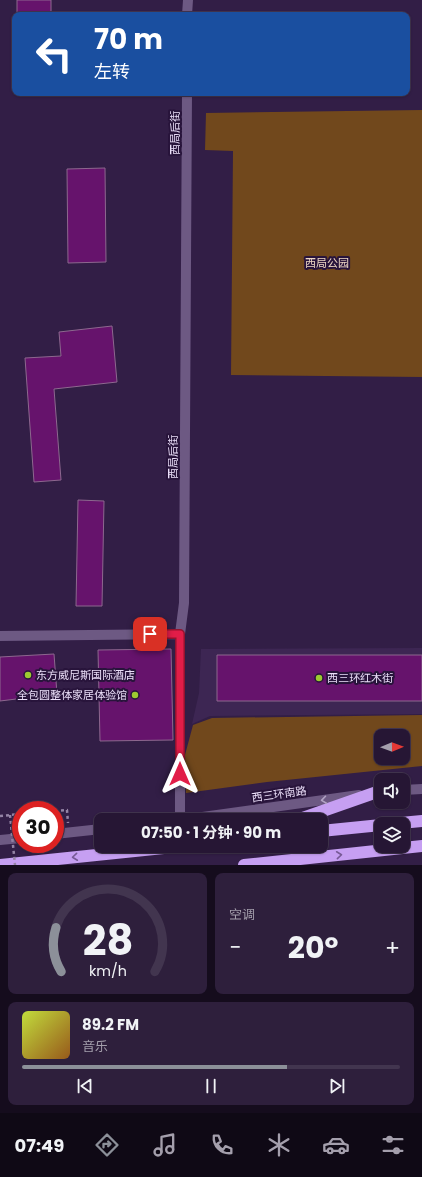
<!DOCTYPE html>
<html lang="zh">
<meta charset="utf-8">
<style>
:root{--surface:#261634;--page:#2e1f3c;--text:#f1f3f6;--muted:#a49fac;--line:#42354f;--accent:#8c9099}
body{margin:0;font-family:Poppins,"Noto Sans SC",sans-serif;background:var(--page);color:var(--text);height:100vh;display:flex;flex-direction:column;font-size:15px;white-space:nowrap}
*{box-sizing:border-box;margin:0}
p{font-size:13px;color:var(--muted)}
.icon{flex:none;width:22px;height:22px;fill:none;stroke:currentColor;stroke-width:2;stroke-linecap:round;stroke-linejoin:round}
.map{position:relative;height:865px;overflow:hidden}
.details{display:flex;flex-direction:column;gap:8px;padding:8px;background:#150c1d;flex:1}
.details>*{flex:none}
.guide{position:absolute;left:12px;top:12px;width:398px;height:84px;border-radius:8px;box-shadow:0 1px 3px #0004,0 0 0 1px var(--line);background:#1a4fa0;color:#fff;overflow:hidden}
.needle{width:26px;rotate:89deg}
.controls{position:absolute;left:374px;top:729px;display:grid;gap:8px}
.controls a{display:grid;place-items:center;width:36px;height:36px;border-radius:8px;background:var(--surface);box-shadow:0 1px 3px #0004,0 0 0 1px var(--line);font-size:20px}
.speed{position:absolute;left:12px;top:801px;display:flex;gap:8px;font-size:20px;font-weight:700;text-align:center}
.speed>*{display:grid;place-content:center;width:52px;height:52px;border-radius:50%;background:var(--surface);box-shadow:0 1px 3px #0004,0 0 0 1px var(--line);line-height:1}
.speed .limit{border:6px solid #d22;background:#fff;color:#111}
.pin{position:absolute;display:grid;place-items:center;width:34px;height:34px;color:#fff;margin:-17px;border-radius:8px;box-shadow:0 2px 6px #0006}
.me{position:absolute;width:44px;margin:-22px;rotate:0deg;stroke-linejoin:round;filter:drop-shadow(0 0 3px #0008)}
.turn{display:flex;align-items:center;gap:14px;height:84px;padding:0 16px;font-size:18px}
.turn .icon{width:52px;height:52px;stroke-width:2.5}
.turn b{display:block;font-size:28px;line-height:34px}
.big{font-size:30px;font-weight:700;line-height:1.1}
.details .widget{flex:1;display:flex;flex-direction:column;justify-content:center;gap:6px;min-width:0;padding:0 14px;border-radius:8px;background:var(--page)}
.details .dial{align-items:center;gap:0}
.dial svg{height:104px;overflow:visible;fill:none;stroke:var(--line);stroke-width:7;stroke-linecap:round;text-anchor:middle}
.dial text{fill:var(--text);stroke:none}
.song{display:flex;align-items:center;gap:12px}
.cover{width:48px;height:48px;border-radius:6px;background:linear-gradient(135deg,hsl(70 70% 55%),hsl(30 70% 35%))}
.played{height:4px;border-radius:2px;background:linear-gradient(90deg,var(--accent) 70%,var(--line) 70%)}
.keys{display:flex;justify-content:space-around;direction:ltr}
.heat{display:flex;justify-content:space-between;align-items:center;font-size:22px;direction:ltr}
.details .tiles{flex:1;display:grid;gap:8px;grid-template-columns:1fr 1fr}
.widget:last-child{grid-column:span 2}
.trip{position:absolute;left:94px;top:813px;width:234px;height:40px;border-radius:8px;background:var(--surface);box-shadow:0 1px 3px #0004,0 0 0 1px var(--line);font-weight:700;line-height:40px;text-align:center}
.dock{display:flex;height:64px;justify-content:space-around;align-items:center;background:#0f0915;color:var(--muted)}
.dock .icon{width:28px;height:28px}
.dock .active{color:var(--accent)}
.dock b{font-size:18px;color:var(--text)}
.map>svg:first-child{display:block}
.built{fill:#3d2653}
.green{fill:#71481c;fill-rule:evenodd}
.building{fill:#66136c;stroke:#8d688f}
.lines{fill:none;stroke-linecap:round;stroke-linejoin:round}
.path{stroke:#9484a5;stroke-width:2.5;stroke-dasharray:3 3;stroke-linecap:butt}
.minor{stroke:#6d5983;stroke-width:10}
.highway{stroke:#c69ff2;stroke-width:12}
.path-bridge{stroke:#9484a5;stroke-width:2.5;stroke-dasharray:3 3;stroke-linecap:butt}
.oneway{stroke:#b2a3c4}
.oneway2{stroke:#775a96}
.route-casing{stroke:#92132f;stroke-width:10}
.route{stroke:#e11d48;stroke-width:7}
.poi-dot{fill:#9dca31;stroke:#28143b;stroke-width:1.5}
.labels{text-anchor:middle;stroke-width:4;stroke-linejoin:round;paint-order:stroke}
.street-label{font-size:11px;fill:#ebdff9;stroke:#28143b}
.park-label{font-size:11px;fill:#efd9c5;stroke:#28143b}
.poi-label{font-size:11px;fill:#ebdff9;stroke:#28143b;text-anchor:start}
</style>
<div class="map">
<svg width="422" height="865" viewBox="0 0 422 865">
<rect width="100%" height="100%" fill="#321e46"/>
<path class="built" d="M 422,648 L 422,714 L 210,716 L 192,724 L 199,693 L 201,649 Z"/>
<path class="green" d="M 422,110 L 422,377 L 231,375 L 233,151 L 205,150 L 206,113 Z
M 422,715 L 422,766 L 267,782 L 186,793 L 185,755 L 193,725 L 212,718 ZM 381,736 L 403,736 L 403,758 L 381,758 Z"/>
<path class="building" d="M 17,0 L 51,0 L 51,15 L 17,15 Z
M 105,168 L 106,262 L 68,263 L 67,169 Z
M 112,326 L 117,382 L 54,389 L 61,480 L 34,482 L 25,358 L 61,356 L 59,332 Z
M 78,500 L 104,501 L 102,606 L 76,606 Z
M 171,649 L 173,740 L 100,741 L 98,650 Z
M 54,654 L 57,694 L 0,701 L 0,657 Z
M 217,655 L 422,655 L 422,701 L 217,701 Z"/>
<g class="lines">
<path class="path" d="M 55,811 L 67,810 L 68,823
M 0,816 L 21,814"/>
<path class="minor" d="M 187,15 L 188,0
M 0,636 L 180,634
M 403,790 L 422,789
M 180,820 L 180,634 L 184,603 L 187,93
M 181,820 L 359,795
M 55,834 L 101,829
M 0,840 L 21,838"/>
<path class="highway" d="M 297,820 L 377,792
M 390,824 L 422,821
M 321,831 L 381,825
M 0,865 L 183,846
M 244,865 L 422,846"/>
<path class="path-bridge" d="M 10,815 L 15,865"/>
</g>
<defs><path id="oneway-chevron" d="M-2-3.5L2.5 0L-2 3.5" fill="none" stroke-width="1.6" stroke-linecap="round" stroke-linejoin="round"/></defs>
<use class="oneway" href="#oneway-chevron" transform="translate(324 800) rotate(172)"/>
<g class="oneway2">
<use href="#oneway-chevron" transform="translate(339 855) rotate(-6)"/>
<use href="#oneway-chevron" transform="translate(75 857) rotate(174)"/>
</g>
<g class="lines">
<defs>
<path id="route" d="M 150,634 L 180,634 L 180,774"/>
</defs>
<use href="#route" class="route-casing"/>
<use href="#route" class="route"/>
</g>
<g class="poi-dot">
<circle cx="28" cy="675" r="4"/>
<circle cx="319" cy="678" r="4"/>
<circle cx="135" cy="695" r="4"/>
</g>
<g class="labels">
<g class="street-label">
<text transform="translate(175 133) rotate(-90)" y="4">西局后街</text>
<text transform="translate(173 457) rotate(-90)" y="4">西局后街</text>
<text transform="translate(279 794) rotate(-8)" y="4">西三环南路</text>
</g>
<g class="park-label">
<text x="327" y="267">西局公园</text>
</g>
<g class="poi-label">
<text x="36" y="679">东方威尼斯国际酒店</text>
<text x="327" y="682">西三环红木街</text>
<text x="127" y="699" text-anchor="end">全包圆整体家居体验馆</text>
</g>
</g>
</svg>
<div class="controls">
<a><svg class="needle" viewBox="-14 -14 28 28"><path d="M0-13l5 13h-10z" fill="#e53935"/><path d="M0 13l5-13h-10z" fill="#a49fac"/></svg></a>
<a><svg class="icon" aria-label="sound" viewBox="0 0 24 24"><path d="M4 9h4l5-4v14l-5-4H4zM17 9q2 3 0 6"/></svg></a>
<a><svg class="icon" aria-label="layers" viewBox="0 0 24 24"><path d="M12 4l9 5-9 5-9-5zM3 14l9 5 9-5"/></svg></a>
</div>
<div class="speed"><div class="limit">30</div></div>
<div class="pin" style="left:150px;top:634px;background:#d93025"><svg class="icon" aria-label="arrive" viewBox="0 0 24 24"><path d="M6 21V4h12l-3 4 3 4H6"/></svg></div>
<svg class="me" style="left:180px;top:774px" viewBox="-20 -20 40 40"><path d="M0-17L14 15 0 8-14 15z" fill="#e11d48" stroke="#fff" stroke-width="4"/></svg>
<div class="trip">07:50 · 1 分钟 · 90 m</div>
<div class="guide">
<div class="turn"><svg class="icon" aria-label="left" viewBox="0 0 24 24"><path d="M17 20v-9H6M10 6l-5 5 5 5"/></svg><div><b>70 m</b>左转</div></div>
</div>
</div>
<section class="details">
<div class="tiles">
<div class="widget dial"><svg viewBox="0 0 100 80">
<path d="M14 69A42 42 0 1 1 86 69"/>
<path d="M14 69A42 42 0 0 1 10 35" stroke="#8c9099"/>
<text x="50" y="56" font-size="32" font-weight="700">28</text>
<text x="50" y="72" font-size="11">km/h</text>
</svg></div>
<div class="widget"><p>空调</p>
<div class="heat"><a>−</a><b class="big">20°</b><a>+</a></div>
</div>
<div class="widget">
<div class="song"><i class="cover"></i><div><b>89.2 FM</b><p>音乐</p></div></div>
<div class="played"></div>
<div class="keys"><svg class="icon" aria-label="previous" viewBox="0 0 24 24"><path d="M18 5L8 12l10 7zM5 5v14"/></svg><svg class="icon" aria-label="pause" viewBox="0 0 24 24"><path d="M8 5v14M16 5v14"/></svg><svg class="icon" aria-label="next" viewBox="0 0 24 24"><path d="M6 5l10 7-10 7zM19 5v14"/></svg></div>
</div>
</div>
</section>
<nav class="dock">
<b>07:49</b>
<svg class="icon active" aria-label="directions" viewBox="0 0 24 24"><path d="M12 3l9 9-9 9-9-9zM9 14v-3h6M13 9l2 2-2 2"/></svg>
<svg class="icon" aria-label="music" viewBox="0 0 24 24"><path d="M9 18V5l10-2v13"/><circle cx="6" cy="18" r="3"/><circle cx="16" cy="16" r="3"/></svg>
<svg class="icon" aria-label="phone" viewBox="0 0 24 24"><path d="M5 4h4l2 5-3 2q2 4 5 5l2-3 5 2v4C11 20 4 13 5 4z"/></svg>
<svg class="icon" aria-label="climate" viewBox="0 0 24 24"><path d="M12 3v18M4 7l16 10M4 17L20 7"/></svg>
<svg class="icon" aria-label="car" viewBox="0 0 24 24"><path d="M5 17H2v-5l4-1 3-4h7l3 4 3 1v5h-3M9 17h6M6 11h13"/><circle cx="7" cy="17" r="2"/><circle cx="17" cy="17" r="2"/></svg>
<svg class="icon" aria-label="filters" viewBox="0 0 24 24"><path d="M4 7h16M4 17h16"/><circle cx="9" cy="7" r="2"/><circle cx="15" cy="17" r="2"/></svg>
</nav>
